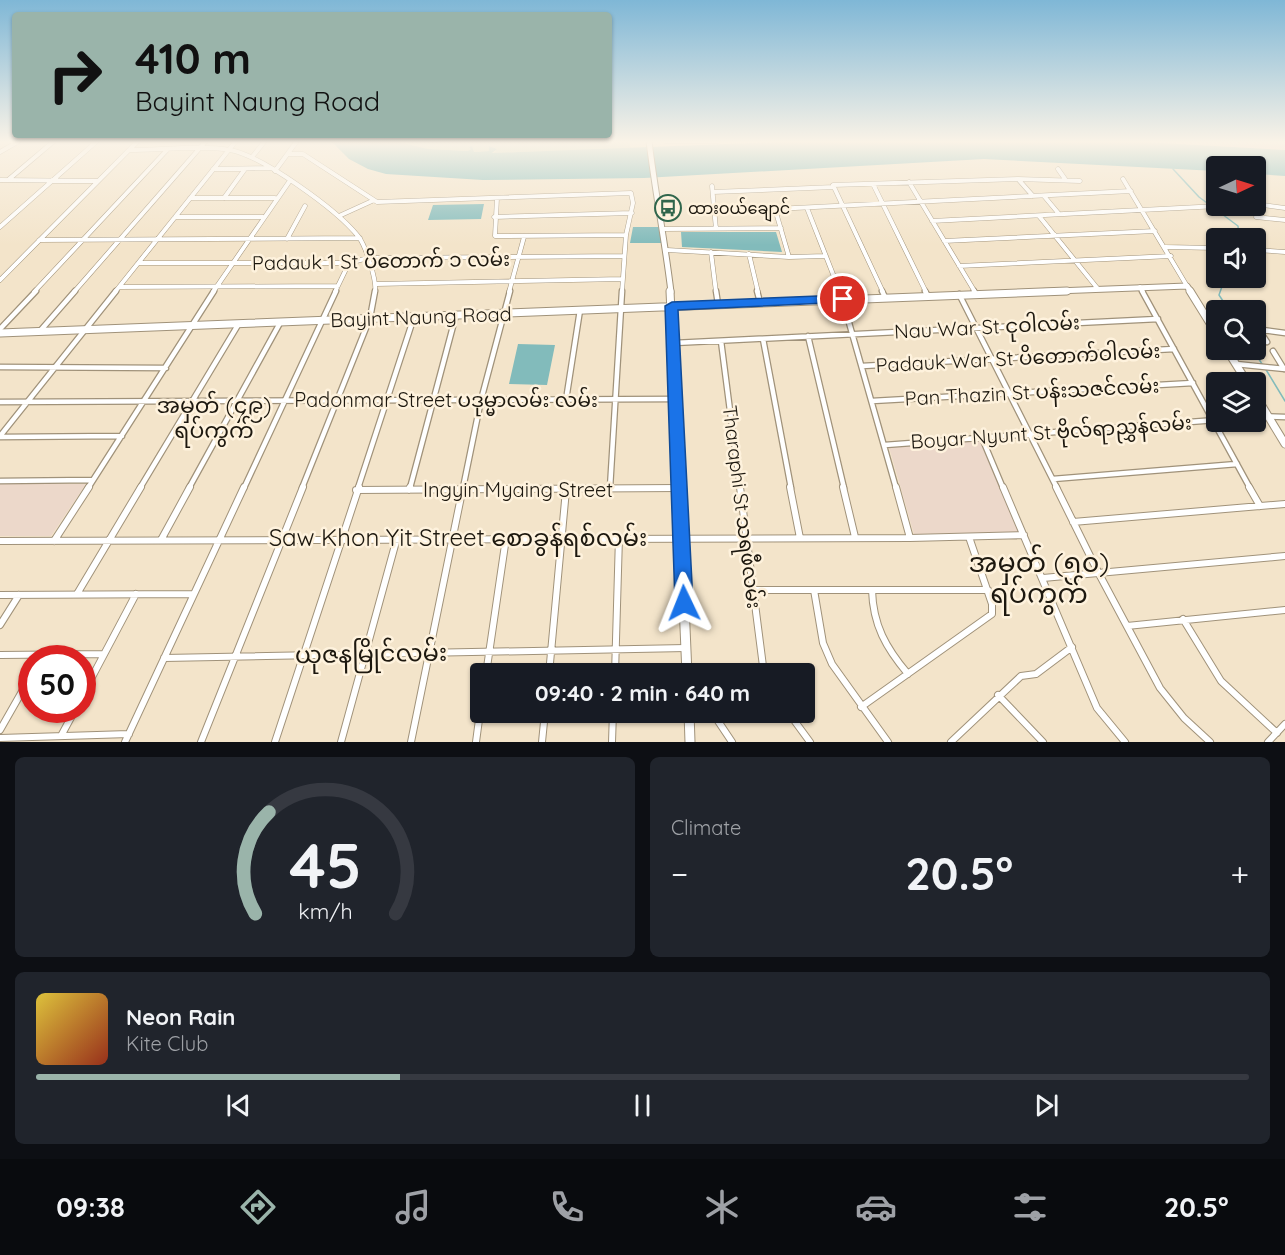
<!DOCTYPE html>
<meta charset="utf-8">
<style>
:root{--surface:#171b24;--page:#20242c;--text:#f1f3f6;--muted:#9ea1a6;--line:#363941;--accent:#9ab4aa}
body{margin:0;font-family:Quicksand,"Noto Sans Myanmar",sans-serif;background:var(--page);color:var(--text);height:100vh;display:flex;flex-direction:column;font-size:22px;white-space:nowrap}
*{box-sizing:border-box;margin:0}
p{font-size:20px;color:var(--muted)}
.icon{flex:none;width:33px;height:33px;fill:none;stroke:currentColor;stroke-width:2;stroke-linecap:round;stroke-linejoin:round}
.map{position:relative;height:742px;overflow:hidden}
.panel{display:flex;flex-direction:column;gap:15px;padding:15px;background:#0d0f14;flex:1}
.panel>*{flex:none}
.top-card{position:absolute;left:12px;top:12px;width:600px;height:126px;border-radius:6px;box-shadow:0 2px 4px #0004;background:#9ab4aa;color:#111;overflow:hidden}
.needle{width:39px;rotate:86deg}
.fabs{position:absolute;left:1206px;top:156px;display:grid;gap:12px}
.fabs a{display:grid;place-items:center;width:60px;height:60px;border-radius:6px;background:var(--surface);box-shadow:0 2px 4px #0004;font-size:30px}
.speed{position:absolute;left:18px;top:645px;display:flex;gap:12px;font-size:30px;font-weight:700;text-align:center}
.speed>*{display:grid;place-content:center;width:78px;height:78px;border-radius:50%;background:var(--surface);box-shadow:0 2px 4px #0004;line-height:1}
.speed .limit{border:9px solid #d22;background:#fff;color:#111}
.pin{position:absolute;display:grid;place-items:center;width:51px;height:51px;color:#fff;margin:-26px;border:3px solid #fff;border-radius:50%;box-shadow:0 2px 6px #0007}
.me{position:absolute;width:66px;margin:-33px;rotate:358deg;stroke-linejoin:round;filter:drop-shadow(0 0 4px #0008)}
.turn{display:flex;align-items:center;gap:21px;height:126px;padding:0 24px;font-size:27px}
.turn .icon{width:78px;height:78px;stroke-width:2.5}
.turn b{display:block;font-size:42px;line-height:51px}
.big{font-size:45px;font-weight:700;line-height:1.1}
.panel .tile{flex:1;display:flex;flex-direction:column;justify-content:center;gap:9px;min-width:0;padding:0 21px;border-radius:9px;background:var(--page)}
.panel .dial{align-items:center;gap:0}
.dial svg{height:156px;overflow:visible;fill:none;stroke:var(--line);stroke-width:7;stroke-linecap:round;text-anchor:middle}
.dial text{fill:var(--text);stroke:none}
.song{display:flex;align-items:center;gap:18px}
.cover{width:72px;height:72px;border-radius:9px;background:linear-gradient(135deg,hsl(50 70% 55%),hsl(10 70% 35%))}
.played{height:6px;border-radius:3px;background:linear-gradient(90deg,var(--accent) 30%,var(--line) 30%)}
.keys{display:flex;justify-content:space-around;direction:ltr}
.heat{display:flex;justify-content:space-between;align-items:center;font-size:33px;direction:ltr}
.panel .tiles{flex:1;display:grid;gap:15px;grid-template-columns:1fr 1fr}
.tile:last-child{grid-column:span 2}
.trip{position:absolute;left:470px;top:663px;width:345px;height:60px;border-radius:6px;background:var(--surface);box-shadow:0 2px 4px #0004;font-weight:700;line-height:60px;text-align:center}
.tab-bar{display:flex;height:96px;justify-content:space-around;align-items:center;background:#090b0e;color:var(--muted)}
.tab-bar .icon{width:42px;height:42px}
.tab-bar .current{color:var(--accent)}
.tab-bar b{font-size:27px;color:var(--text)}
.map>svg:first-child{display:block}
.industrial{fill:#efd6ce}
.education{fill:#ecd8ca}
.green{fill:#c6d8c1}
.water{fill:#82bbbb}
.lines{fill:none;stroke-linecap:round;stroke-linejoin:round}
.stream{stroke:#82bbbb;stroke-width:1.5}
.minor-far2-casing{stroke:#a0927a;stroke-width:5}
.minor-far1-casing{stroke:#a0927a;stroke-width:7}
.minor-casing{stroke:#a0927a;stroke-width:8}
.secondary-far2-casing{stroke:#a0927a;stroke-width:7}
.secondary-far1-casing{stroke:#a0927a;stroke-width:9}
.secondary-casing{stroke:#a0927a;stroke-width:11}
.minor-far2{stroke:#fff;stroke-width:4}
.minor-far1{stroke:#fff;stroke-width:4.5}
.minor{stroke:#fff;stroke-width:6}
.secondary-far2{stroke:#fff;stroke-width:5}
.secondary-far1{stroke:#fff;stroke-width:7}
.secondary{stroke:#fff;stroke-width:9}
.route{fill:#1a73e8;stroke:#114b97;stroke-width:1.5}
.labels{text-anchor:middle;stroke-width:5;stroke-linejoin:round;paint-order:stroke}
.far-poi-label{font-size:16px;fill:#1d180f;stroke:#fef2dd;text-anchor:start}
.street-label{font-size:20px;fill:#1d180f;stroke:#fef2dd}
.quarter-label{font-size:22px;fill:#1d180f;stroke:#fef2dd}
.near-street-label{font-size:24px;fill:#1d180f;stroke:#fef2dd}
.near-quarter-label{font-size:27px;fill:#1d180f;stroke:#fef2dd}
</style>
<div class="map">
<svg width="1285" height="742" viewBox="0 0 1285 742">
<rect width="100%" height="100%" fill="#f3e4ca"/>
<path class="industrial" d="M 1127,141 L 1285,141 L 1285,150 L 1185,144 Z"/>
<path class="education" d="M 980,440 L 1019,533 L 914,534 L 889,447 Z
M 0,484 L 86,484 L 51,536 L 0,536 Z"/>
<path class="green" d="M 396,141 L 629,141 L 631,149 L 492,153 L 496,151 L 490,146 L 489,151 L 474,152 L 472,148 L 469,151 L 428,149 Z"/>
<path class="water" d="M 331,141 L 396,141 L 428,149 L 468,151 L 471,149 L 469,147 L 472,146 L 474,152 L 489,151 L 489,146 L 497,149 L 492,153 L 805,141 L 1127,141 L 1285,150 L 1285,176 L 1256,174 L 1256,166 L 1216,166 L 1216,171 L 984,159 L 644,178 L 483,180 L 386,174 L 368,169 L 349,159 Z
M 484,204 L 481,219 L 428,220 L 433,205 Z
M 633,227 L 661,227 L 662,243 L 630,243 Z
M 681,232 L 776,232 L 782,252 L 682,247 Z
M 518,344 L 555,345 L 547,385 L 509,384 Z"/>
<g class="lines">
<path class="stream" d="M 1173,169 L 1199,197 L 1238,226 L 1239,238
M 1225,278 L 1219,295 L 1229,310
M 1253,350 L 1262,364
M 1265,368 L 1285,401"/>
<defs>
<path id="minor-far2" d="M 665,141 L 718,141
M 129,150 C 159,150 202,145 230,150 C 263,156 337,210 358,236 C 366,246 377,281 375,292
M 0,152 L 19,141
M 288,154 L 303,154 L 377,202 L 631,193 L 633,203 L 626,235 L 622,292
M 252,157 L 265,141
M 213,169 L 271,168
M 1058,169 L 1065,179
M 275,171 L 297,141
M 1018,179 L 1080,181
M 1123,179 L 1187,286
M 0,180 L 98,181
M 8,180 L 54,141
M 909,182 L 975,292
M 873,184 L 926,292
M 712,186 L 716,229
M 713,192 L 834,187
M 1044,196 L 1059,214
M 190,198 L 275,198
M 224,198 L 245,169
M 497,198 L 495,236 L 626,235
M 1256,204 L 1285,208
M 807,208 L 840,292
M 714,209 L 775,209 L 1131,191
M 775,209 L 789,257
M 339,216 L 372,201
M 1039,216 L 1098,289
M 175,217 L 263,217
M 494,217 L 632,213
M 1256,217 L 1285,220
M 932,221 L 1218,206
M 0,227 L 97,141
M 664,229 L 781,228
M 287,239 L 305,206
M 39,240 L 360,238
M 944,241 L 1155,231
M 1165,247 L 1216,248
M 667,250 L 789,257 L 826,256
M 1256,250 L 1285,252
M 711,252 L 716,292
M 749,254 L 758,292
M 138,263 L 349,263 L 368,258 L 624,256
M 959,266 L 1171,256
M 0,280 L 138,141
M 376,284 L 623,279
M 119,287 L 338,286
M 1140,287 L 1143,292
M 34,292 L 167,150
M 74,292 L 206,141
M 115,292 L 236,141
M 213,292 L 289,182
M 335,292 L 349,263
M 509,292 L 524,237
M 883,292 L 833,185 L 1018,179 L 1033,196"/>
<path id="minor-far1" d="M 716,291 L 718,304
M 757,291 L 760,302
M 840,291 L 896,488
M 882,291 L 885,297
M 925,291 L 928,296
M 974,291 L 975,293
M 1142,291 L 1250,488
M 959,294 L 1057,488
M 0,329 L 36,291
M 1256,329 L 1285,333
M 1259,330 L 1267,342
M 40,331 L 75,291
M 808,336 L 844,488
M 763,339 L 791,488
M 721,341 L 740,488
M 674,343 L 1158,319
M 1273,351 L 1284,369
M 1236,364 L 1285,369
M 862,366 L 1174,349
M 0,367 L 166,368
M 566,400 L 580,310
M 872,401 L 1193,383
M 0,402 L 676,399
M 1256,416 L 1285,417
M 0,436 L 116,291
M 0,437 L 122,436
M 982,438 L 1003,488
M 885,445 L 1216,420
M 1053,479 L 1237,464
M 0,481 L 93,480
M 88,488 L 214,291
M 140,488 L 238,325
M 189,488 L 280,323
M 244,488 L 336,291
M 302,488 L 370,318 L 375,291
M 358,488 L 414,317
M 410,488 L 456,315
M 463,488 L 481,400 L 510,291
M 610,488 L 622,291
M 675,488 L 680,488"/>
<path id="minor" d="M 740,487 L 764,674
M 790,487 L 800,538
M 843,487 L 855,537
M 896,487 L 910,538
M 1003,487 L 1097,708 L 1125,742
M 1056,487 L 1098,572 L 1160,688 L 1184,718 L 1210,742
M 1249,487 L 1260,506
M 610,489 L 610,487
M 356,490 L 680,488
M 409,490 L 410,487
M 1073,522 L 1285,504
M 161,540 L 190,487
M 0,541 L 910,538 L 1024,535
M 54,541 L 89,487
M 1043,578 L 1285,556
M 753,590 L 988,590
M 814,590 L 823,643 L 832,664 L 888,742
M 872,590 C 873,625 886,648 908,674
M 77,594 L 141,487
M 0,595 L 193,594
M 1183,619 L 1221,681 L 1277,733
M 0,625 L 19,595
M 1127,626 L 1285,610
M 0,655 L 104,654
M 164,658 L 686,648
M 486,674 L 506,538
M 549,674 L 566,490
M 615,674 L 619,537
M 998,695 L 1043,742
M 82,696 L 136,594
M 861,707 L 992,614 L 992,604 L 969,537
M 712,712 L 732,742
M 788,712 L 810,742
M 0,730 L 32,674
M 61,736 L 75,710
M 0,738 L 129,734
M 125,742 L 244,487
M 201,742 L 303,487
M 275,742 L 359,487
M 341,742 L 397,538
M 411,742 L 463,487
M 476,742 L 480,712
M 542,742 L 545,712
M 612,742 L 613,712
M 951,742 L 1021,676 L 1036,674 L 1072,647
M 1268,742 L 1285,724"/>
<path id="secondary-far2" d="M 649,141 C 655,192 665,241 671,292
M 1030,292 L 1187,286 L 1191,292"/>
<path id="secondary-far1" d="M 670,291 L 679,488
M 1190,291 L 1216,333
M 0,333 L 1067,291
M 1227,350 L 1247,382
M 1256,396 L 1285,444"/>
<path id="secondary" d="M 679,487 L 687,674
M 689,712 L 690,742"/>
</defs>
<use href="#minor-far2" class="minor-far2-casing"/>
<use href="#minor-far1" class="minor-far1-casing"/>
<use href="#minor" class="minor-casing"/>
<use href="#secondary-far2" class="secondary-far2-casing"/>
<use href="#secondary-far1" class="secondary-far1-casing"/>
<use href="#secondary" class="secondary-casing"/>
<use href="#minor-far2" class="minor-far2"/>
<use href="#minor-far1" class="minor-far1"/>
<use href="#minor" class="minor"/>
<use href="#secondary-far2" class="secondary-far2"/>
<use href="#secondary-far1" class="secondary-far1"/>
<use href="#secondary" class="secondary"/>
</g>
<linearGradient id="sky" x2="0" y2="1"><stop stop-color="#7fb7d6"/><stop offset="0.58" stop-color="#faf3e7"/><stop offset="1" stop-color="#faf3e7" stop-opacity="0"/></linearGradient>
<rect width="1285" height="245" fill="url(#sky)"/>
<path class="route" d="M 843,295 L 847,296 L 847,302 L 678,310 L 693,603 L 691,609 L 684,612 L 678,609 L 675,603 L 665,306 L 672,302 Z"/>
<defs>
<symbol id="bus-ring" viewBox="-11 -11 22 22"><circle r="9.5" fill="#fef2dd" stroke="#30664c" stroke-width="1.5"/><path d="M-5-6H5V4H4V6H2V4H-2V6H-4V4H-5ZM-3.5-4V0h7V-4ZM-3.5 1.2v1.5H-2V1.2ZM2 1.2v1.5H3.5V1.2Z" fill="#30664c"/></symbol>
</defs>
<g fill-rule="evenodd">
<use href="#bus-ring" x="653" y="193" width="30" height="30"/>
</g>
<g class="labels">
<g class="far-poi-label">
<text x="688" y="214">ထားဝယ်ချောင်</text>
</g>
<g class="street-label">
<text transform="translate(381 261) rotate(-1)" y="7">Padauk 1 St ပိတောက် ၁ လမ်း</text>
<text transform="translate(421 317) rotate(-2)" y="7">Bayint Naung Road</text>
<text transform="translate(987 327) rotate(-3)" y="7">Nau War St ငုဝါလမ်း</text>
<text transform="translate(1018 358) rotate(-3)" y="7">Padauk War St ပိတောက်ဝါလမ်း</text>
<text transform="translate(1032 392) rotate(-3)" y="7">Pan Thazin St ပန်းသဇင်လမ်း</text>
<text x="446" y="407">Padonmar Street ပဒုမ္မာလမ်း လမ်း</text>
<text transform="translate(1051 432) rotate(-4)" y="7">Boyar Nyunt St ဗိုလ်ရာညွှန်လမ်း</text>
<text x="518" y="497">Ingyin Myaing Street</text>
<text transform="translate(742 507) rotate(83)" y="7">Tharaphi St သရဖီလမ်း</text>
</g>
<g class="quarter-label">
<text x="214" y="413">အမှတ် (၄၉)<tspan x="214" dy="25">ရပ်ကွက်</tspan></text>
</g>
<g class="near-street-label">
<text x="458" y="546">Saw Khon Yit Street စောခွန်ရစ်လမ်း</text>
<text transform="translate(371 654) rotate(-1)" y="8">ယုဇနမြိုင်လမ်း</text>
</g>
<g class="near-quarter-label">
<text x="1039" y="572">အမှတ် (၅၀)<tspan x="1039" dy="31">ရပ်ကွက်</tspan></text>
</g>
</g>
</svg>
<div class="fabs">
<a><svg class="needle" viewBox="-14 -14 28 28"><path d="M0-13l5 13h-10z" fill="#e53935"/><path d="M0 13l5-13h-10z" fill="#9ea1a6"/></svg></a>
<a><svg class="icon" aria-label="sound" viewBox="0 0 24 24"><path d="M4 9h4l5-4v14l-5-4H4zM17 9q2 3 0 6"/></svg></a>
<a><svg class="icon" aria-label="search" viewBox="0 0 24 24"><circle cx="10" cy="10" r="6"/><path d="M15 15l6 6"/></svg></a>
<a><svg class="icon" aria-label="layers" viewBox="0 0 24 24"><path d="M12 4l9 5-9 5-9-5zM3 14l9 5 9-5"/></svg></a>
</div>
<div class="speed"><div class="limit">50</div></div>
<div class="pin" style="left:843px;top:299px;background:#d93025"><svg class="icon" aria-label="arrive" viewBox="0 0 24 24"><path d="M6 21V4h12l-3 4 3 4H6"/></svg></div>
<svg class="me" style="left:684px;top:603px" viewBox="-20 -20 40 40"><path d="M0-17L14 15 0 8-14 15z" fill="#1a73e8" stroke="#fff" stroke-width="4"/></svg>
<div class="trip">09:40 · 2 min · 640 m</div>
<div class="top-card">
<div class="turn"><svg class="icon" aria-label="right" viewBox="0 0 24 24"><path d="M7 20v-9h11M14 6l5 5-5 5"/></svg><div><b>410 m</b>Bayint Naung Road</div></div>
</div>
</div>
<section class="panel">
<div class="tiles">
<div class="tile dial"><svg viewBox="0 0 100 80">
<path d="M14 69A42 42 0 1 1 86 69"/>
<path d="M14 69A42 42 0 0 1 21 17" stroke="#9ab4aa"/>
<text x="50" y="56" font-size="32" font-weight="700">45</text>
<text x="50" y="72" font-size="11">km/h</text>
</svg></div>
<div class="tile"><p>Climate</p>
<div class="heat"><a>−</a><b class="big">20.5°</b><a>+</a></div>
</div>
<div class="tile">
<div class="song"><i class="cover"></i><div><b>Neon Rain</b><p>Kite Club</p></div></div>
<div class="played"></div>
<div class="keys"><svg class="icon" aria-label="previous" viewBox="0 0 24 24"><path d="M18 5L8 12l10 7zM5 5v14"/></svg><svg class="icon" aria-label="pause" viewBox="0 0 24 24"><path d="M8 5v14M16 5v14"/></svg><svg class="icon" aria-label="next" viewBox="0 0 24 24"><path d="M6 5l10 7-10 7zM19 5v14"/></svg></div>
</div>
</div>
</section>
<nav class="tab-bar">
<b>09:38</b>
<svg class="icon current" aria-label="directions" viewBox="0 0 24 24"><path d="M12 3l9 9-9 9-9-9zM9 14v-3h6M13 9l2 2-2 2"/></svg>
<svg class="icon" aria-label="music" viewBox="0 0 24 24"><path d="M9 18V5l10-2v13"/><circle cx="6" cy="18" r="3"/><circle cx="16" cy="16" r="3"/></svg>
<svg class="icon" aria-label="phone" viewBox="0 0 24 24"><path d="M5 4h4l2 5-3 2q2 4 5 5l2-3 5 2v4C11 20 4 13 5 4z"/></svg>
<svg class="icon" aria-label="climate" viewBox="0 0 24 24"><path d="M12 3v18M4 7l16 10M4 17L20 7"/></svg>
<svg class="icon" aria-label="car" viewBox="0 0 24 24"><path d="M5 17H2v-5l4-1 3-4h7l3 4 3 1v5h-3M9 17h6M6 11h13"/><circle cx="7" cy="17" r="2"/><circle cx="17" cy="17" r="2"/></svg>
<svg class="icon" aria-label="filters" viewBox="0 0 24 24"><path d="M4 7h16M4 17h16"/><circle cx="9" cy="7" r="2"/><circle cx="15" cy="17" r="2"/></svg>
<b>20.5°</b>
</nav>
